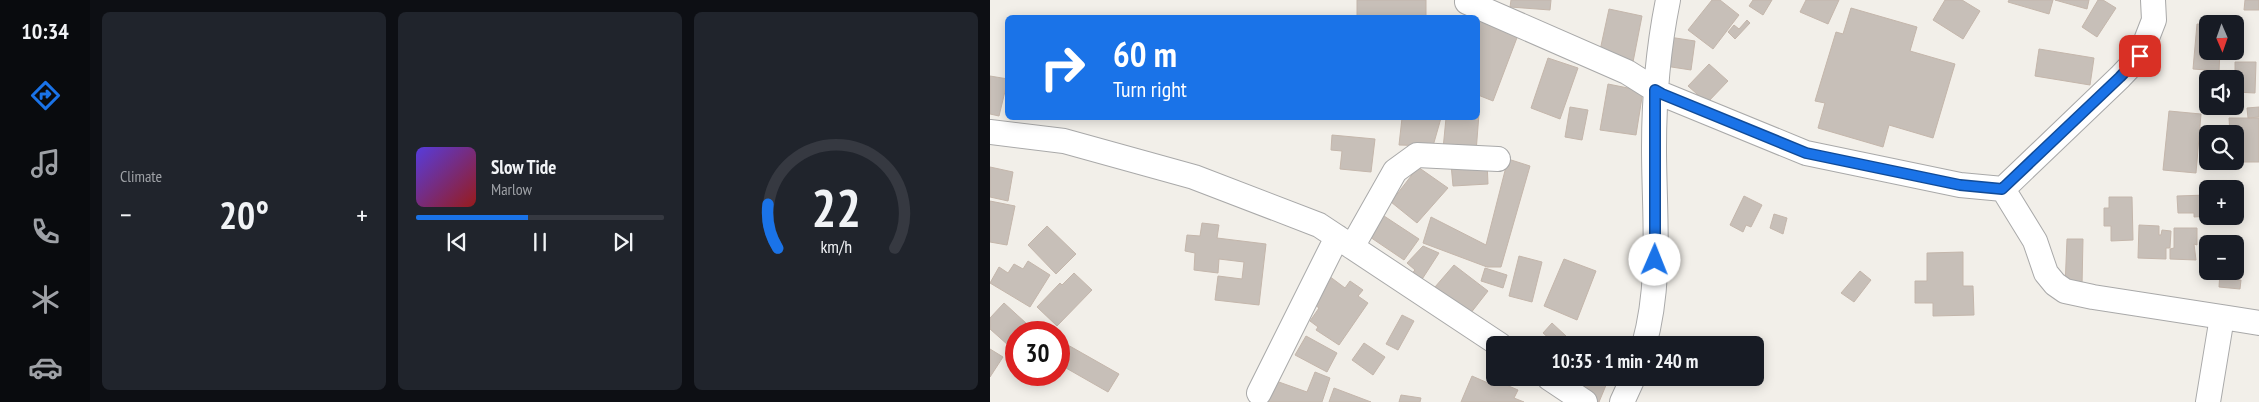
<!DOCTYPE html>
<meta charset="utf-8">
<style>
:root{--surface:#171b24;--page:#20242c;--text:#f1f3f6;--muted:#9ea1a6;--line:#363941;--accent:#1a73e8}
body{margin:0;font-family:"PT Sans Narrow",sans-serif;background:var(--page);color:var(--text);height:100vh;display:flex;flex-direction:column;font-size:19px;white-space:nowrap}
*{box-sizing:border-box;margin:0}
p{font-size:16px;color:var(--muted)}
.icon{flex:none;width:28px;height:28px;fill:none;stroke:currentColor;stroke-width:2;stroke-linecap:round;stroke-linejoin:round}
.map{position:relative;flex:1;overflow:hidden}
.sheet{display:flex;flex-direction:column;gap:12px;padding:12px;background:#0d0f14;width:900px}
.sheet>*{flex:none}
.guide{position:absolute;left:15px;top:15px;width:475px;height:105px;border-radius:8px;box-shadow:0 2px 12px #0003;background:#1a73e8;color:#fff;overflow:hidden}
.needle{width:32px;rotate:178deg}
.buttons{position:absolute;left:1209px;top:15px;display:grid;gap:10px}
.buttons a{display:grid;place-items:center;width:45px;height:45px;border-radius:8px;background:var(--surface);box-shadow:0 2px 12px #0003;font-size:25px}
.speed{position:absolute;left:15px;top:321px;display:flex;gap:10px;font-size:25px;font-weight:700;text-align:center}
.speed>*{display:grid;place-content:center;width:65px;height:65px;border-radius:50%;background:var(--surface);box-shadow:0 2px 12px #0003;line-height:1}
.speed .limit{border:8px solid #d22;background:#fff;color:#111}
.pin{position:absolute;display:grid;place-items:center;width:42px;height:42px;color:#fff;margin:-21px;border-radius:10px;box-shadow:0 2px 8px #0006}
.me{position:absolute;width:55px;margin:-28px;rotate:1deg;stroke-linejoin:round;filter:drop-shadow(0 0 4px #0008)}
.turn{display:flex;align-items:center;gap:18px;height:105px;padding:0 25px;font-size:22px}
.turn .icon{width:65px;height:65px;stroke-width:2.5}
.turn b{display:block;font-size:35px;line-height:42px}
.big{font-size:38px;font-weight:600;line-height:1.1}
.sheet .card{flex:1;display:flex;flex-direction:column;justify-content:center;gap:8px;min-width:0;padding:0 18px;border-radius:8px;background:var(--page)}
.sheet .dial{align-items:center;gap:0}
.dial svg{height:130px;overflow:visible;fill:none;stroke:var(--line);stroke-width:7;stroke-linecap:round;text-anchor:middle}
.dial text{fill:var(--text);stroke:none}
.song{display:flex;align-items:center;gap:15px}
.cover{width:60px;height:60px;border-radius:8px;background:linear-gradient(135deg,hsl(250 70% 55%),hsl(0 70% 35%))}
.played{height:5px;border-radius:2px;background:linear-gradient(90deg,var(--accent) 45%,var(--line) 45%)}
.keys{display:flex;justify-content:space-around;direction:ltr}
.heat{display:flex;justify-content:space-between;align-items:center;font-size:28px;direction:ltr}
.sheet .tiles{flex:1;display:grid;gap:12px;grid-template-columns:repeat(3,1fr)}
.trip{position:absolute;left:496px;top:336px;width:278px;height:50px;border-radius:8px;background:var(--surface);box-shadow:0 2px 12px #0003;font-weight:600;line-height:50px;text-align:center}
main{display:flex;flex:1;min-height:0}
.dock{display:flex;flex-direction:column;width:90px;justify-content:space-around;align-items:center;background:#090b0e;color:var(--muted)}
.dock .icon{width:35px;height:35px}
.dock .selected{color:var(--accent)}
.dock b{font-size:22px;color:var(--text)}
.map>svg:first-child{display:block}
.building{fill:#c7bfb8;stroke:#c4b6ab}
.lines{fill:none;stroke-linecap:round;stroke-linejoin:round}
.street-casing{stroke:#a9a9a9;stroke-width:26}
.street{stroke:#fff;stroke-width:24}
.route-casing{stroke:#114b97;stroke-width:12}
.route{stroke:#1a73e8;stroke-width:9}
</style>
<main>
<nav class="dock">
<b>10:34</b>
<svg class="icon selected" aria-label="directions" viewBox="0 0 24 24"><path d="M12 3l9 9-9 9-9-9zM9 14v-3h6M13 9l2 2-2 2"/></svg>
<svg class="icon" aria-label="music" viewBox="0 0 24 24"><path d="M9 18V5l10-2v13"/><circle cx="6" cy="18" r="3"/><circle cx="16" cy="16" r="3"/></svg>
<svg class="icon" aria-label="phone" viewBox="0 0 24 24"><path d="M5 4h4l2 5-3 2q2 4 5 5l2-3 5 2v4C11 20 4 13 5 4z"/></svg>
<svg class="icon" aria-label="climate" viewBox="0 0 24 24"><path d="M12 3v18M4 7l16 10M4 17L20 7"/></svg>
<svg class="icon" aria-label="car" viewBox="0 0 24 24"><path d="M5 17H2v-5l4-1 3-4h7l3 4 3 1v5h-3M9 17h6M6 11h13"/><circle cx="7" cy="17" r="2"/><circle cx="17" cy="17" r="2"/></svg>
</nav>
<section class="sheet">
<div class="tiles">
<div class="card"><p>Climate</p>
<div class="heat"><a>−</a><b class="big">20°</b><a>+</a></div>
</div>
<div class="card">
<div class="song"><i class="cover"></i><div><b>Slow Tide</b><p>Marlow</p></div></div>
<div class="played"></div>
<div class="keys"><svg class="icon" aria-label="previous" viewBox="0 0 24 24"><path d="M18 5L8 12l10 7zM5 5v14"/></svg><svg class="icon" aria-label="pause" viewBox="0 0 24 24"><path d="M8 5v14M16 5v14"/></svg><svg class="icon" aria-label="next" viewBox="0 0 24 24"><path d="M6 5l10 7-10 7zM19 5v14"/></svg></div>
</div>
<div class="card dial"><svg viewBox="0 0 100 80">
<path d="M14 69A42 42 0 1 1 86 69"/>
<path d="M14 69A42 42 0 0 1 8 42" stroke="#1a73e8"/>
<text x="50" y="56" font-size="32" font-weight="700">22</text>
<text x="50" y="72" font-size="11">km/h</text>
</svg></div>
</div>
</section>
<div class="map">
<svg width="1269" height="402" viewBox="0 0 1269 402">
<rect width="100%" height="100%" fill="#f2efe9"/>
<path class="building" d="M 367,0 L 436,0 L 436,18 L 367,18 Z
M 521,0 L 561,0 L 560,10 L 520,7 Z
M 722,0 L 730,0 L 749,15 L 723,49 L 698,30 Z
M 763,0 L 782,0 L 773,15 L 759,6 Z
M 816,0 L 849,0 L 838,24 L 810,12 Z
M 955,0 L 972,0 L 990,11 L 973,39 L 943,20 Z
M 1019,0 L 1063,0 L 1059,14 L 1018,2 Z
M 1065,0 L 1099,0 L 1097,9 Z
M 1108,0 L 1113,0 L 1126,8 L 1107,37 L 1092,27 Z
M 1255,0 L 1269,0 L 1269,10 L 1254,10 Z
M 861,8 L 927,27 L 920,51 L 965,64 L 943,138 L 899,125 L 893,147 L 828,128 L 835,103 L 825,101 L 846,32 L 853,34 Z
M 619,9 L 652,16 L 643,62 L 609,55 Z
M 488,20 L 528,35 L 503,101 L 488,95 Z
M 757,20 L 760,23 L 745,39 L 738,32 L 744,25 L 749,29 Z
M 1207,24 L 1218,25 L 1218,51 L 1230,51 L 1229,71 L 1203,69 Z
M 679,37 L 705,41 L 701,70 L 675,66 Z
M 1049,49 L 1104,58 L 1100,85 L 1045,76 Z
M 558,58 L 588,68 L 570,119 L 541,108 Z
M 1245,62 L 1266,62 L 1265,93 L 1245,92 Z
M 719,64 L 738,81 L 717,103 L 698,86 Z
M 0,76 L 18,79 L 9,116 L 0,114 Z
M 1211,82 L 1218,82 L 1218,99 L 1211,99 Z
M 618,84 L 653,91 L 646,135 L 610,130 Z
M 580,107 L 598,110 L 592,140 L 575,137 Z
M 1269,107 L 1269,117 L 1258,118 L 1257,108 Z
M 1179,111 L 1211,114 L 1206,173 L 1173,170 Z
M 488,113 L 489,114 L 486,152 L 453,149 L 456,118 L 488,118 Z
M 412,118 L 451,118 L 443,146 L 409,145 Z
M 1239,118 L 1269,118 L 1269,162 L 1244,162 L 1245,134 L 1240,134 Z
M 342,135 L 385,139 L 381,172 L 350,169 L 352,151 L 341,150 Z
M 518,159 L 540,166 L 511,267 L 497,267 L 433,243 L 441,217 L 496,245 Z
M 497,162 L 498,184 L 463,186 L 461,164 Z
M 0,167 L 23,172 L 18,201 L 0,197 Z
M 428,167 L 458,188 L 427,223 L 401,202 Z
M 1217,195 L 1218,216 L 1204,217 L 1204,213 L 1188,213 L 1187,196 Z
M 754,196 L 772,205 L 761,227 L 756,225 L 753,232 L 740,225 Z
M 1119,197 L 1142,197 L 1143,240 L 1121,241 L 1121,226 L 1114,226 L 1114,208 L 1119,208 Z
M 0,201 L 25,206 L 17,245 L 0,242 Z
M 391,214 L 429,239 L 414,260 L 377,235 Z
M 784,214 L 797,218 L 793,234 L 780,228 Z
M 212,223 L 229,225 L 227,238 L 276,244 L 269,305 L 225,300 L 228,276 L 252,279 L 254,262 L 229,259 L 228,273 L 204,270 L 205,253 L 195,251 L 197,235 L 210,236 Z
M 1149,225 L 1169,226 L 1169,235 L 1171,235 L 1172,230 L 1181,231 L 1180,248 L 1176,248 L 1176,259 L 1148,258 Z
M 57,226 L 86,254 L 66,274 L 38,245 Z
M 1184,228 L 1207,228 L 1207,245 L 1204,244 L 1206,260 L 1180,259 L 1180,249 L 1184,248 Z
M 1077,239 L 1093,239 L 1092,286 L 1075,287 Z
M 433,246 L 449,253 L 429,284 L 418,278 L 425,270 L 417,263 Z
M 973,252 L 973,286 L 983,286 L 984,315 L 943,316 L 943,303 L 925,303 L 925,281 L 937,281 L 937,253 Z
M 529,256 L 552,262 L 542,302 L 519,296 Z
M 574,259 L 606,271 L 587,320 L 554,306 Z
M 38,261 L 60,275 L 40,307 L 0,283 L 9,267 L 18,273 L 24,264 L 33,269 Z
M 464,265 L 498,291 L 480,314 L 445,287 Z
M 495,268 L 517,275 L 513,288 L 491,281 Z
M 1245,269 L 1248,269 L 1247,280 L 1251,280 L 1250,289 L 1229,287 L 1230,272 L 1225,271 L 1245,271 Z
M 870,271 L 881,280 L 864,302 L 851,293 Z
M 84,273 L 102,290 L 67,326 L 47,307 L 70,283 L 72,285 Z
M 339,276 L 355,288 L 360,281 L 373,290 L 368,296 L 378,303 L 349,345 L 326,330 L 328,327 L 320,321 L 329,308 L 320,301 Z
M 14,303 L 37,324 L 29,332 L 26,332 L 26,336 L 18,345 L 0,329 L 0,318 Z
M 412,315 L 424,321 L 408,350 L 396,344 Z
M 562,323 L 576,336 L 568,345 L 558,345 L 561,340 L 553,333 Z
M 316,336 L 347,353 L 337,372 L 305,355 Z
M 69,340 L 129,374 L 118,392 L 69,364 Z
M 374,343 L 395,357 L 383,375 L 362,360 Z
M 0,349 L 13,357 L 0,377 Z
M 325,372 L 340,378 L 332,402 L 277,402 L 286,381 L 317,392 Z
M 482,376 L 498,383 L 500,378 L 528,390 L 524,398 L 534,402 L 471,402 Z
M 589,378 L 619,378 L 609,402 L 584,392 Z
M 344,388 L 381,402 L 339,402 Z
M 411,395 L 431,398 L 430,402 L 409,402 Z"/>
<g class="lines">
<defs>
<path id="street" d="M 477,2 L 637,72 L 672,94 L 816,153 L 970,185 L 1013,189 L 1045,241 L 1056,273 L 1065,284 L 1075,291 L 1103,297 L 1232,317
M 0,132 L 74,141 L 204,177 L 329,225 L 510,345
M 1013,189 L 1130,77 L 1150,56 L 1164,20 L 1163,0
M 362,247 L 405,171 L 427,155 L 508,159
M 654,345 C 672,281 664,213 664,148 C 664,98 668,49 678,0
M 559,378 L 595,402
M 269,393 L 347,237
M 632,402 L 643,378
M 1218,402 L 1232,317 L 1269,323"/>
</defs>
<use href="#street" class="street-casing"/>
<use href="#street" class="street"/>
</g>
<g class="lines">
<defs>
<path id="route" d="M 665,260 L 665,90 L 672,94 L 816,153 L 970,185 L 1012,189 L 1130,77 L 1150,56"/>
</defs>
<use href="#route" class="route-casing"/>
<use href="#route" class="route"/>
</g>
</svg>
<div class="buttons">
<a><svg class="needle" viewBox="-14 -14 28 28"><path d="M0-13l5 13h-10z" fill="#e53935"/><path d="M0 13l5-13h-10z" fill="#9ea1a6"/></svg></a>
<a><svg class="icon" aria-label="sound" viewBox="0 0 24 24"><path d="M4 9h4l5-4v14l-5-4H4zM17 9q2 3 0 6"/></svg></a>
<a><svg class="icon" aria-label="search" viewBox="0 0 24 24"><circle cx="10" cy="10" r="6"/><path d="M15 15l6 6"/></svg></a>
<a>+</a>
<a>−</a>
</div>
<div class="speed"><div class="limit">30</div></div>
<div class="pin" style="left:1150px;top:56px;background:#d93025"><svg class="icon" aria-label="arrive" viewBox="0 0 24 24"><path d="M6 21V4h12l-3 4 3 4H6"/></svg></div>
<svg class="me" style="left:665px;top:260px" viewBox="-20 -20 40 40"><circle r="19" fill="#fff"/><path d="M0-13L10 11 0 6-10 11z" fill="#1a73e8"/></svg>
<div class="trip">10:35 · 1 min · 240 m</div>
<div class="guide">
<div class="turn"><svg class="icon" aria-label="right" viewBox="0 0 24 24"><path d="M7 20v-9h11M14 6l5 5-5 5"/></svg><div><b>60 m</b>Turn right</div></div>
</div>
</div>
</main>
